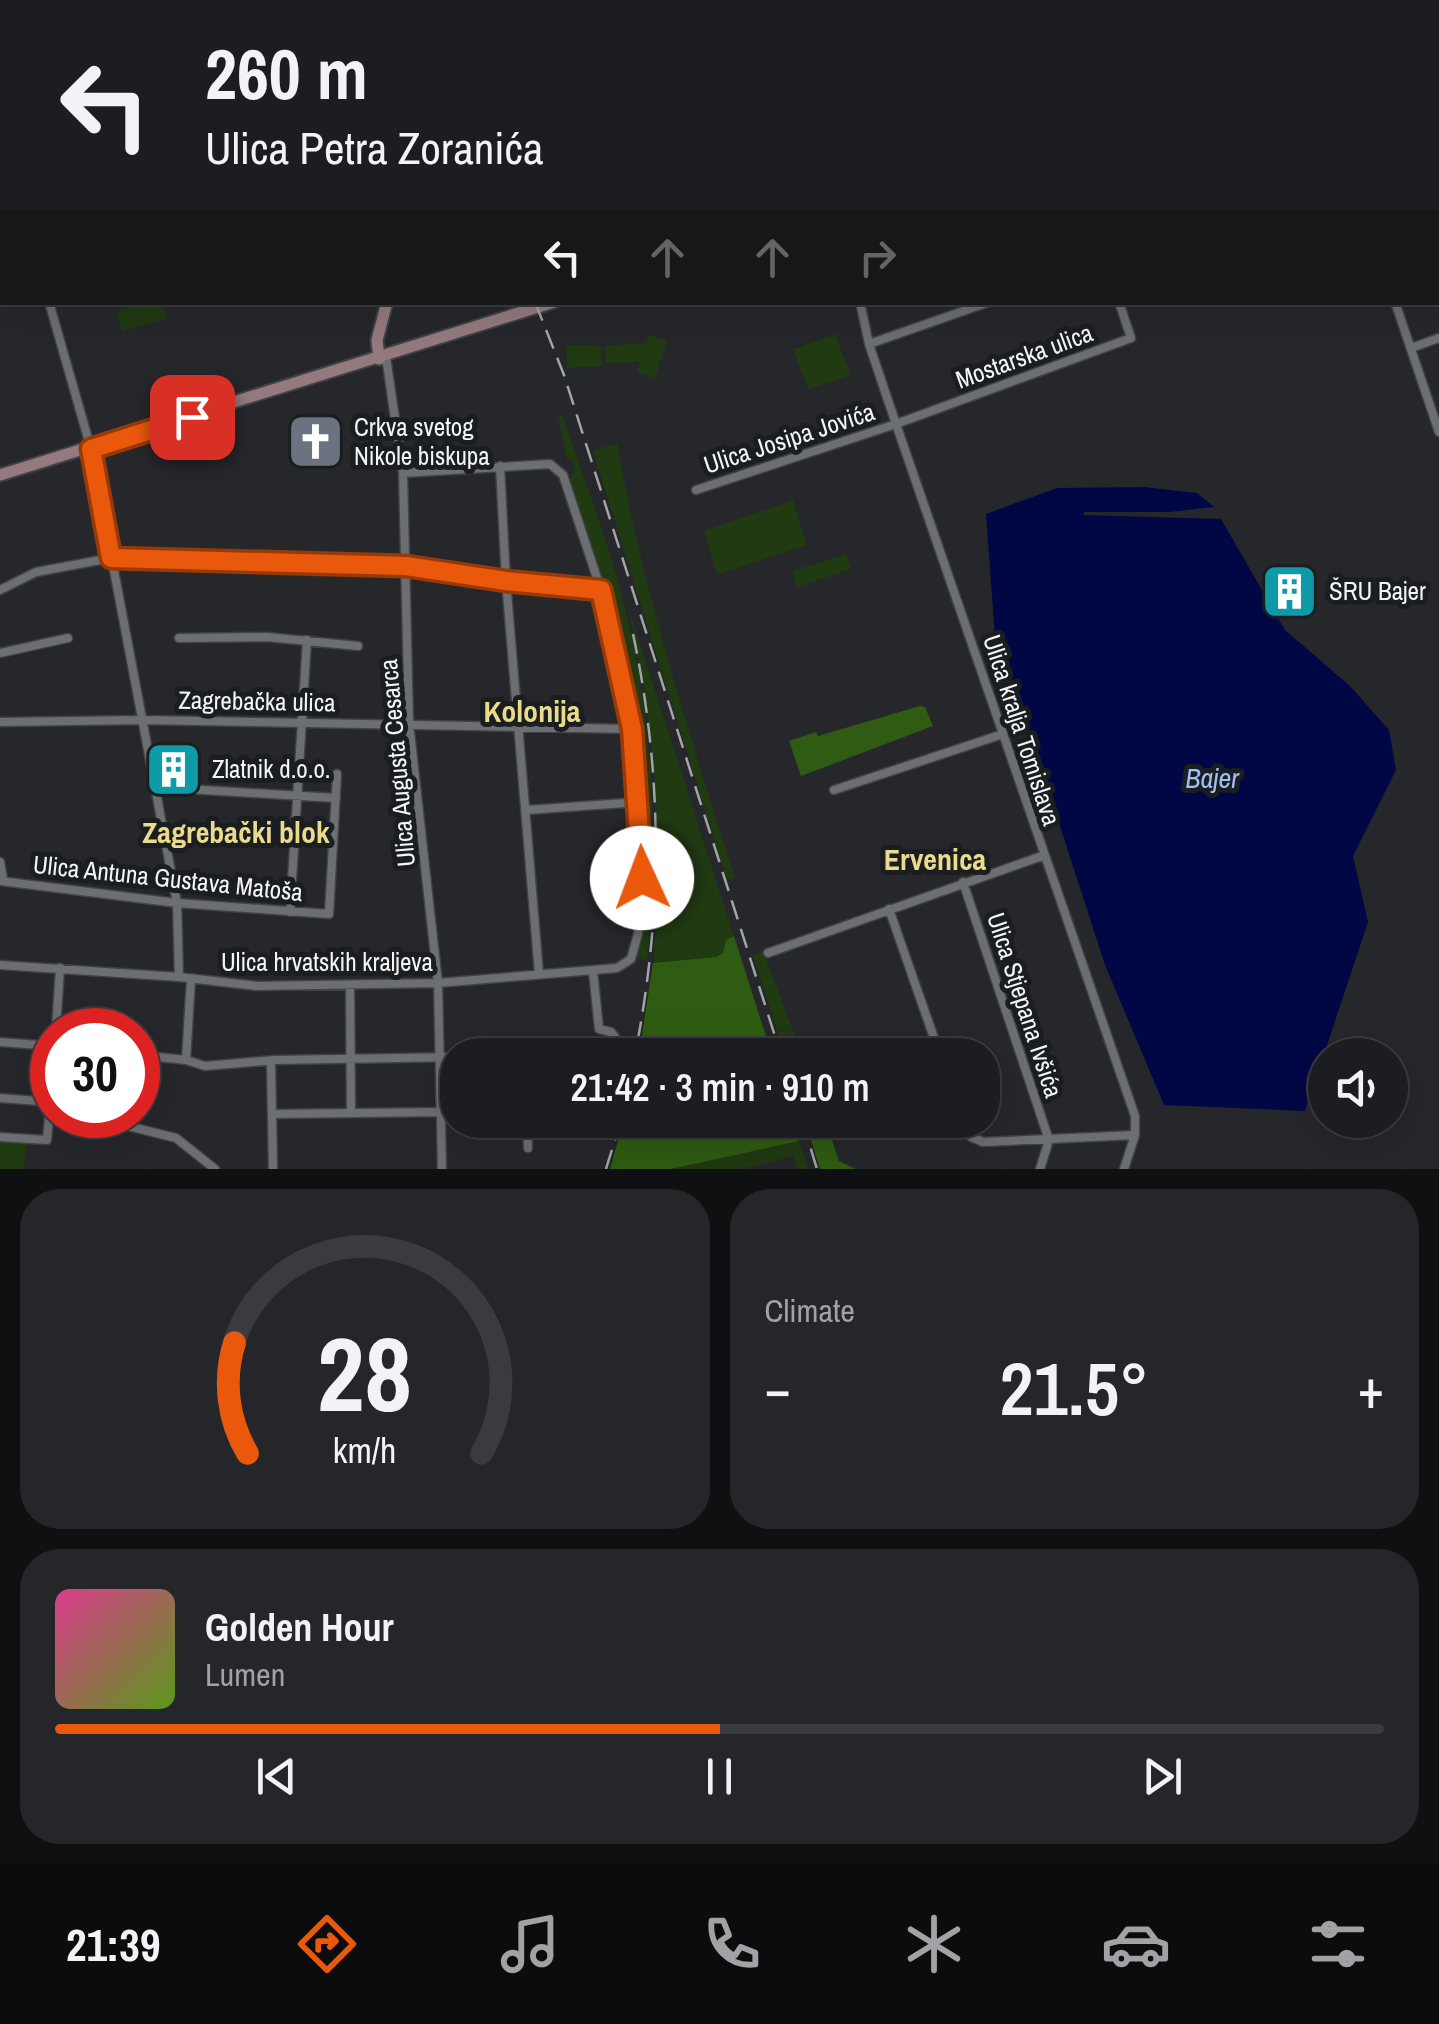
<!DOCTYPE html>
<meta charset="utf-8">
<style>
:root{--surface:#1c1d20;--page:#252629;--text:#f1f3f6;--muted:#a0a2a5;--line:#3a3b3e;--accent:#ea580c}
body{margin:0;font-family:"Archivo Narrow",sans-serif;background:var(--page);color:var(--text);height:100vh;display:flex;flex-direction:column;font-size:38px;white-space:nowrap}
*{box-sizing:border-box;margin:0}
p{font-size:32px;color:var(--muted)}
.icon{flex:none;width:55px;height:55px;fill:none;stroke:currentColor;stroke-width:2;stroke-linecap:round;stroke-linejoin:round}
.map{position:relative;height:1169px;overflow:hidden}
.panel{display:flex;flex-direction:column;gap:20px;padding:20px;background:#0f1012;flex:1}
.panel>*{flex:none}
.guide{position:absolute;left:0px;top:0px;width:1440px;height:305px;box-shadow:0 10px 40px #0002,0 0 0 2px var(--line);background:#1c1d20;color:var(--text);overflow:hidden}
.buttons{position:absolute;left:1308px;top:1038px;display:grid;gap:20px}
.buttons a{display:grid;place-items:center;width:100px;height:100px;border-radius:50%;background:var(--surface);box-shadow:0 10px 40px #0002,0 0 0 2px var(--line);font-size:50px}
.speed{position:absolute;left:30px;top:1008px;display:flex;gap:20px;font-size:50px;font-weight:700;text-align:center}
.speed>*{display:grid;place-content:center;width:130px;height:130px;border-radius:50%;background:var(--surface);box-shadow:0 10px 40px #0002,0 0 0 2px var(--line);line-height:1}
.speed .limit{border:15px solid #d22;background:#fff;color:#111}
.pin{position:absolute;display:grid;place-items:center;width:85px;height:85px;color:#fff;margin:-42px;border-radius:20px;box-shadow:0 5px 15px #0006}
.me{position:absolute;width:110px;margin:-55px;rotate:358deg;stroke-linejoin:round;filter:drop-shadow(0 0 8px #0008)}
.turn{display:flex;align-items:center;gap:35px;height:210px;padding:0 40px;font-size:45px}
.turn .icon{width:130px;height:130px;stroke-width:2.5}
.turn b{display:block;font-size:70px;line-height:85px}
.lanes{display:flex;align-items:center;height:95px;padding:0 40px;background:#0003;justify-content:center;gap:50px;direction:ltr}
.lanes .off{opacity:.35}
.big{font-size:75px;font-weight:600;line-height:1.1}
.panel .card{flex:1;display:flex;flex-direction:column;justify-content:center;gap:15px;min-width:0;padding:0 35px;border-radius:40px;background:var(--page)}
.panel .dial{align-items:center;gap:0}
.dial svg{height:260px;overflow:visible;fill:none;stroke:var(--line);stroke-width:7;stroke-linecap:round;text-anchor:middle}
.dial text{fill:var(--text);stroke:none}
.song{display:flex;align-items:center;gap:30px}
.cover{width:120px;height:120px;border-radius:15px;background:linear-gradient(135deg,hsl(330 70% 55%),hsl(90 70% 35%))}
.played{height:10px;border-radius:5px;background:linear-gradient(90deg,var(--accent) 50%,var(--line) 50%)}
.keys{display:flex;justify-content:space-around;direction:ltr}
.heat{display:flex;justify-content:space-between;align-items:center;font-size:55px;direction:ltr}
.panel .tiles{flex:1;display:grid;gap:20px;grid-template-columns:1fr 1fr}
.card:last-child{grid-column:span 2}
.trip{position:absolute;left:440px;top:1038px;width:560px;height:100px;border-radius:40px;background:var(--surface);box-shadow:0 10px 40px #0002,0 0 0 2px var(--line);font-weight:600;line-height:100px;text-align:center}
.dock{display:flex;height:160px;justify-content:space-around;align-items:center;background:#0b0c0d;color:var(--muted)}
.dock .icon{width:70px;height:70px}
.dock .selected{color:var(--accent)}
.dock b{font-size:45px;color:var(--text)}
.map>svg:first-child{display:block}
.green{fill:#203a12}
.forest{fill:#2f5c12}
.water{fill:#000744}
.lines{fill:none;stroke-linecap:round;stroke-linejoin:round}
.minor-casing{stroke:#404245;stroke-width:11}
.tertiary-casing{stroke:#404245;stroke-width:14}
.secondary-casing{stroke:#404245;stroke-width:15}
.minor{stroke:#6c6f72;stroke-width:8}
.tertiary{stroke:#6c6f72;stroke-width:10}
.secondary{stroke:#947a7e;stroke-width:11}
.rail{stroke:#a2a4a6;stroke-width:2.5;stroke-dasharray:20 10;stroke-linecap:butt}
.route-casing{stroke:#983908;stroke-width:25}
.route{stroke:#ea580c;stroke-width:18}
.labels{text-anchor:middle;stroke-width:10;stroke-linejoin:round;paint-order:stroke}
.street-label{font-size:25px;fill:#f3f5f7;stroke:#1b1e20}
.poi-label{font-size:25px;fill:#f3f5f7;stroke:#1b1e20;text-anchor:start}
.water-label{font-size:28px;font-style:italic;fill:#a0bff7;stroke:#1b1e20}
.quarter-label{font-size:30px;font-weight:bold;fill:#eadb8c;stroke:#1b1e20}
</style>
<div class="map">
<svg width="1439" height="1169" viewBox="0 0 1439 1169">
<rect width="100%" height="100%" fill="#25272a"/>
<path class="green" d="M 146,302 L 163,303 L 167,318 L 122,331 L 116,311 Z
M 835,334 L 851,375 L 808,389 L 793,349 Z
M 649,335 L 667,341 L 655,378 L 637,372 L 640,362 L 606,363 L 605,346 L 646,343 Z
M 601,345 L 602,366 L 567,368 L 566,346 Z
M 562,414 C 582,474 606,534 622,596 C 653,716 659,837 647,960 L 635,958 L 645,880 L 643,800 L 635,729 L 607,590 L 570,481 L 575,466 L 571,459 L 567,460 L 558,415 Z
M 617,443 C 643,592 690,735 735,878 L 727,880 L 593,451 Z
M 793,500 L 807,545 L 717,575 L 704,531 Z
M 846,554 L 851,569 L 797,587 L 792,571 Z
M 628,607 L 734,936 L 726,940 L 723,953 L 716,957 L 653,963 C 665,838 655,729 628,607 Z
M 763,951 L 802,1055 L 785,1055 L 753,955 Z
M 0,1140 L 28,1142 L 23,1169 L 0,1169 Z
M 799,1141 L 808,1169 L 797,1169 L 793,1156 L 742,1169 L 671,1169 Z"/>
<path class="forest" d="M 920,706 L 925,707 L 933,726 L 801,776 L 789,741 L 816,732 L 818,736 Z
M 734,936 L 772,1055 L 639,1055 L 653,963 L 716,957 L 723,953 L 726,940 Z
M 624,1120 L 793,1120 L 799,1141 L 671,1169 L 610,1169 Z
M 805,1120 L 825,1120 L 839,1161 L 856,1169 L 820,1169 Z"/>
<path class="water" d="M 1144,487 L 1197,493 L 1214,507 L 1169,512 L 1084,512 L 1083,515 L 1221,519 L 1285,630 L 1351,687 L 1389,730 L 1396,770 L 1353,856 L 1368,922 L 1305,1111 L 1164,1105 L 1105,965 L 1015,687 L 995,637 L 986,514 L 1057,488 Z"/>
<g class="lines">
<defs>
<path id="minor" d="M 903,0 L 903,2
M 996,0 L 996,2
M 1081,0 L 1082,2
M 0,133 L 2,141
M 0,243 L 2,242
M 49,302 L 91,449 L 177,903 L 179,977
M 860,302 L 869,344 L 896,424 L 1135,1116 L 1135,1135 L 1124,1169
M 1395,302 L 1439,432
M 869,344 L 989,302
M 1411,348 L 1439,338
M 386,357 L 403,473 L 409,723 L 438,983 L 442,1169
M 500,466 L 506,581 L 539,974
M 696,490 L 896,424 L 1131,338 L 1119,302
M 0,590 L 36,572 L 111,558 L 406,566 L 506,581 L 601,590
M 179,638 L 267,637 L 358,646
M 0,653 L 68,638
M 0,722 L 142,720 L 633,729
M 155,787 L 336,798
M 834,790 L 1003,734
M 527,810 L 639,802
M 0,862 L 3,879
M 0,881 L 177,903 L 329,914 L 337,774
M 963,882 L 1049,1140 L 1040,1169
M 889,909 L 940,1055
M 290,912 L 307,640
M 768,953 L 1042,856
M 0,965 L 179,977 L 257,986 L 438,983 L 617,968 L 631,959 L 638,934 L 642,878 L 633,729 L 601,590 L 563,475 L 550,464 L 403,473
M 593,971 L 599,1029 L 611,1032 L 615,1037 L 611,1055
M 350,986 L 351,1111
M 56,1030 L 60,968
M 0,1042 L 52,1046
M 138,1055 L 186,1060 L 205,1066 L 275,1060 L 458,1057
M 186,1060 L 191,979
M 271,1063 L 273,1169
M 0,1098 L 51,1102
M 272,1114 L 441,1112
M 84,1115 L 176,1138 L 215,1169
M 527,1120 L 528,1148
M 962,1120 L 971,1137 L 983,1142 L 1135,1135
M 597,1135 L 600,1120
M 0,1137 L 47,1140 L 52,1083"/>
<path id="tertiary" d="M 850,0 L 850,2"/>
<path id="secondary" d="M 51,0 L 54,2
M 1423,2 L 1431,0
M 379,359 L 377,340 L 387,302
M 0,475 L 554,302"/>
</defs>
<use href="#minor" class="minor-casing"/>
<use href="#tertiary" class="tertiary-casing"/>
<use href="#secondary" class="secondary-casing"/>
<use href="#minor" class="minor"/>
<use href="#tertiary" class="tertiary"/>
<use href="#secondary" class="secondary"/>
<path class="rail" d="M 237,0 L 239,2
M 259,0 L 262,2
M 1174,2 L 1177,0
M 1255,2 L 1262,0
M 535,302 L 564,375 L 781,1055
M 633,634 C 663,775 663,913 635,1055
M 802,1120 L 817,1169
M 606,1169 L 621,1120"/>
</g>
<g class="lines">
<defs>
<path id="route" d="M 192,417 L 91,449 L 111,558 L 406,566 L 506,581 L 601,590 L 632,729 L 642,878"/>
</defs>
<use href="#route" class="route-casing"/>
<use href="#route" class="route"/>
</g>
<defs>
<symbol id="church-square" viewBox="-11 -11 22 22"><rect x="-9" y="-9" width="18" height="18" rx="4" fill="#6b7280" stroke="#1b1e20"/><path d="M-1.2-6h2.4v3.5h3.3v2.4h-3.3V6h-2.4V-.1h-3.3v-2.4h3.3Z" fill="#fff"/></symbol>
<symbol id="building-square" viewBox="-11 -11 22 22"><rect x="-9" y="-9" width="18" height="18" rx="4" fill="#0f9aa8" stroke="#1b1e20"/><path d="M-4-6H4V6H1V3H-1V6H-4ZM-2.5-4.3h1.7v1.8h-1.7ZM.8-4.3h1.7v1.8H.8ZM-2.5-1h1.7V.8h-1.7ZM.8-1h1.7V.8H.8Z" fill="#fff"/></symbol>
</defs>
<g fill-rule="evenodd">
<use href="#church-square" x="284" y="410" width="63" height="63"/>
<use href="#building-square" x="1258" y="560" width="63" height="63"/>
<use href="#building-square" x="142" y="738" width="63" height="63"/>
</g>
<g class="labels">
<g class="street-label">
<text transform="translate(1024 356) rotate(-20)" y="9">Mostarska ulica</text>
<text transform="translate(789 438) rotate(-18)" y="9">Ulica Josipa Jovića</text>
<text transform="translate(257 701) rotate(1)" y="9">Zagrebačka ulica</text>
<text transform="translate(1022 730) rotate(72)" y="9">Ulica kralja Tomislava</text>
<text transform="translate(397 763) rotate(-95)" y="9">Ulica Augusta Cesarca</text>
<text transform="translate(168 878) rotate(6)" y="9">Ulica Antuna Gustava Matoša</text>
<text x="327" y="971">Ulica hrvatskih kraljeva</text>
<text transform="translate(1025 1005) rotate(72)" y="9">Ulica Stjepana Ivšića</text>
</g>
<g class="poi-label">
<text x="354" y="436">Crkva svetog<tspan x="354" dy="29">Nikole biskupa</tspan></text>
<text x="1329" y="600">ŠRU Bajer</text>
<text x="212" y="778">Zlatnik d.o.o.</text>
</g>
<g class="water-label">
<text x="1212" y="788">Bajer</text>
</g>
<g class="quarter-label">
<text x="532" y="722">Kolonija</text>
<text x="236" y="843">Zagrebački blok</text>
<text x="935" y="870">Ervenica</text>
</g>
</g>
</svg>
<div class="buttons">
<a><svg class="icon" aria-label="sound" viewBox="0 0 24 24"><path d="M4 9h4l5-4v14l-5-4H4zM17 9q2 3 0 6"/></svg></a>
</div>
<div class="speed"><div class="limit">30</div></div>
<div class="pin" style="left:192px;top:417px;background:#d93025"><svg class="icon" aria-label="arrive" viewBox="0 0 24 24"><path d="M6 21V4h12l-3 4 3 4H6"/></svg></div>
<svg class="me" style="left:642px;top:878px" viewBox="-20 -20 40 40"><circle r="19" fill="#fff"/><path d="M0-13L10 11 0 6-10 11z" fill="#ea580c"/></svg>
<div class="trip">21:42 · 3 min · 910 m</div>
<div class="guide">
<div class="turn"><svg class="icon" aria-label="left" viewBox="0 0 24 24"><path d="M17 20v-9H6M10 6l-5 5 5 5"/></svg><div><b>260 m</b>Ulica Petra Zoranića</div></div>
<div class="lanes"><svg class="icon" aria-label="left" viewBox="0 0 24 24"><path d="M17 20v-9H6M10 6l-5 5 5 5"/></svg><svg class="icon off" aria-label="ahead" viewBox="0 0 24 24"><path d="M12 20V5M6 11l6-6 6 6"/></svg><svg class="icon off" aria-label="ahead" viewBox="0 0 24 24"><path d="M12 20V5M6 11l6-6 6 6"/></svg><svg class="icon off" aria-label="right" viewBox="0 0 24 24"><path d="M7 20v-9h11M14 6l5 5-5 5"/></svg></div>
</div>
</div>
<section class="panel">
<div class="tiles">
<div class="card dial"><svg viewBox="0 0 100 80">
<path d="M14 69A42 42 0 1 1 86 69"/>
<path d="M14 69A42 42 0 0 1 10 35" stroke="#ea580c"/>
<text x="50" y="56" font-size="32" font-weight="700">28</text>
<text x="50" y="72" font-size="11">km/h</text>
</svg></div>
<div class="card"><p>Climate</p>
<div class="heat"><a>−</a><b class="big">21.5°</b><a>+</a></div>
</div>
<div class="card">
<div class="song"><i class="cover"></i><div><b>Golden Hour</b><p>Lumen</p></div></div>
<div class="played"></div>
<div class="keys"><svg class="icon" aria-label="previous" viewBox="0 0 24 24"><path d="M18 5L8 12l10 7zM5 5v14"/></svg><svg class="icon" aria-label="pause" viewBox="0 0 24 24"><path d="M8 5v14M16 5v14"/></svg><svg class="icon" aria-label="next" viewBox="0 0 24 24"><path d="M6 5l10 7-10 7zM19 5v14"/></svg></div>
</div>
</div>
</section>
<nav class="dock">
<b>21:39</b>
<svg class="icon selected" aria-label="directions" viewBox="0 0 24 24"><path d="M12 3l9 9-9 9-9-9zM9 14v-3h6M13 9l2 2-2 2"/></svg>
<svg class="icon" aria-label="music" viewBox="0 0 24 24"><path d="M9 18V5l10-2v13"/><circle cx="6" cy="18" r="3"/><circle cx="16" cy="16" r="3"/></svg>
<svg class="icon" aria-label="phone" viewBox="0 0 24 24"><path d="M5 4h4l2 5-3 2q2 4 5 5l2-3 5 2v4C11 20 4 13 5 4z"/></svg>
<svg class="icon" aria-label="climate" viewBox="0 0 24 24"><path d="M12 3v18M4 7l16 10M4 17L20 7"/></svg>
<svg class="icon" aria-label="car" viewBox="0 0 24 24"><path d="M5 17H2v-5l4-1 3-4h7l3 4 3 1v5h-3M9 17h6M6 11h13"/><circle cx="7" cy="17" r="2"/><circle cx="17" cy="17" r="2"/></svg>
<svg class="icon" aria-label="filters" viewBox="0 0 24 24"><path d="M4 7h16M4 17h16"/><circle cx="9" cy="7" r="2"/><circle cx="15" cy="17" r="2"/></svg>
</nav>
